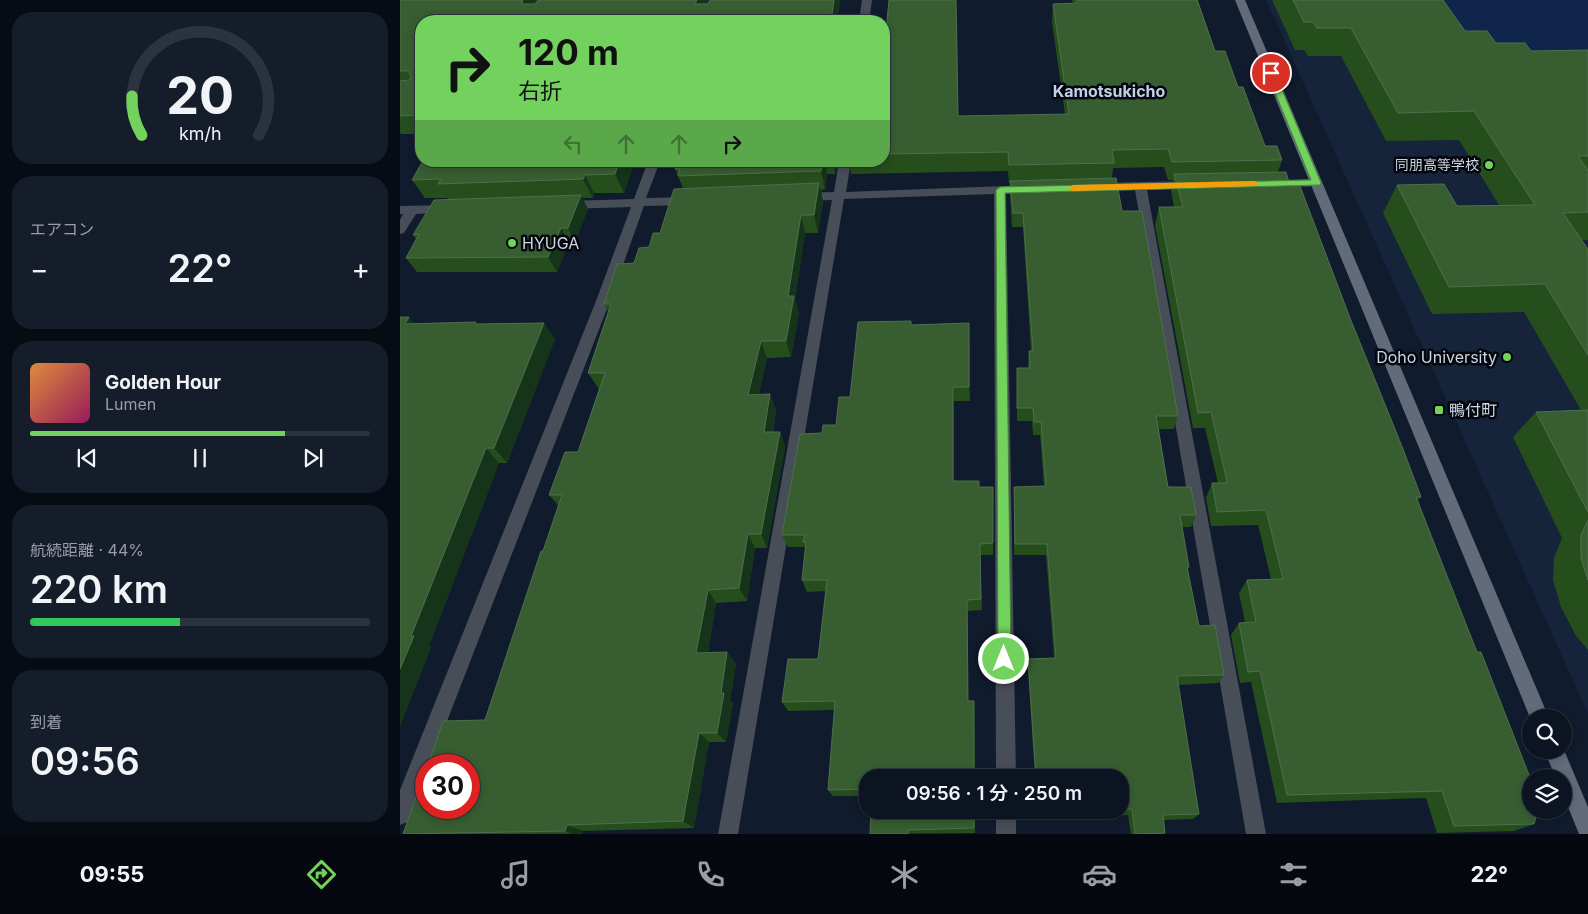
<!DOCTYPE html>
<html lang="ja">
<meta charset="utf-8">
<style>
:root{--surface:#0c1422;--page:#151d2a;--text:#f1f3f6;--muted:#9a9ea5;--line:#2c3340;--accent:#72d25d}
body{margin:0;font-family:Inter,"Noto Sans JP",sans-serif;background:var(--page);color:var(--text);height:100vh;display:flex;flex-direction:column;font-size:19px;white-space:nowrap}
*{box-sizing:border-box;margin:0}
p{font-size:16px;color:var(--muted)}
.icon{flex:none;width:28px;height:28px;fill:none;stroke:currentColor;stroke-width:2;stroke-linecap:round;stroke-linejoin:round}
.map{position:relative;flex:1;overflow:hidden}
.details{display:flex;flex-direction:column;gap:12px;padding:12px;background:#070b13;width:400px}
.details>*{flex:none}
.hud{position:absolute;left:15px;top:15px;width:475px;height:152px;border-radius:20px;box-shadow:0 2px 8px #0003,0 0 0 1px var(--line);background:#72d25d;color:#111;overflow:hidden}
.buttons{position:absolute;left:1122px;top:709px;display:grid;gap:10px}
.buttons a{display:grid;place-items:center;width:50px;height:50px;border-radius:50%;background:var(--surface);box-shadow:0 2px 8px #0003,0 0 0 1px var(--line);font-size:25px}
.speed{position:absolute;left:15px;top:754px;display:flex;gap:10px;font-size:25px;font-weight:700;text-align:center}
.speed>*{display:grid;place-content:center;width:65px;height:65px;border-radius:50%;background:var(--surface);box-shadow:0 2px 8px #0003,0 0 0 1px var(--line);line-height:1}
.speed .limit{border:8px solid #d22;background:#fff;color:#111}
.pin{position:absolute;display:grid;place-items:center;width:42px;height:42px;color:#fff;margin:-21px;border:2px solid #fff;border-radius:50%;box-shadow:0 1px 5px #0007}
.me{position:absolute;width:55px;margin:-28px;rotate:0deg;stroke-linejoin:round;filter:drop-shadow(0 0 4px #0008)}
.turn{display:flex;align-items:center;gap:18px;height:105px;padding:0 20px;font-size:22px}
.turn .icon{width:65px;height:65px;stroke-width:2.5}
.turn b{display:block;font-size:35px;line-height:42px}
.lanes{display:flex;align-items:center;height:48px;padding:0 20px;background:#0003;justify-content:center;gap:25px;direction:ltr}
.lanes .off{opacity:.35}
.big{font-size:38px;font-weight:600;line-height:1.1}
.details .tile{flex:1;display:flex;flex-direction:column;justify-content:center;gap:8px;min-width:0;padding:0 18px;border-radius:20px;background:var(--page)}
.details .dial{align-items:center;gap:0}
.dial svg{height:130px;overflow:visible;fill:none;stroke:var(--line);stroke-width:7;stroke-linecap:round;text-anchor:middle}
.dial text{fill:var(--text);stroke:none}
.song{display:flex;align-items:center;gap:15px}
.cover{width:60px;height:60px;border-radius:8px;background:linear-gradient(135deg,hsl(30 70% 55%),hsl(330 70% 35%))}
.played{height:5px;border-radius:2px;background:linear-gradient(90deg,var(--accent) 75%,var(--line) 75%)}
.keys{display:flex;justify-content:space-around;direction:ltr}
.heat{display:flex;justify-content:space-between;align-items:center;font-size:28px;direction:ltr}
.charge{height:8px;border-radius:4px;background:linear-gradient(90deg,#34c759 44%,var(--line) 0)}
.trip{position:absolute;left:459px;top:769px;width:270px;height:50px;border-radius:20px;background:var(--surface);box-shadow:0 2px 8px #0003,0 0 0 1px var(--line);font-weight:600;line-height:50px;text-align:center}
.menu{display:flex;height:80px;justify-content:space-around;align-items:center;background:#05080e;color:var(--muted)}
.menu .icon{width:35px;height:35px}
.menu .on{color:var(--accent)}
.menu b{font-size:22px;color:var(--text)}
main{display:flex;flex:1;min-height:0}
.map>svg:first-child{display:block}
.built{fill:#15233b}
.green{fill:#10254b}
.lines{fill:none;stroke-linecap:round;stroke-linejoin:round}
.street{fill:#484e58;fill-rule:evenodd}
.secondary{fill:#626b7a;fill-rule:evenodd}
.wall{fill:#254e1c}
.shaded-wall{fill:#15341a}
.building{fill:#375d31;stroke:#4e704d}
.route{fill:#72d25d;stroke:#4a883c}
.slow{fill:#f59e0b}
.poi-dot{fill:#72d25d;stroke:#03060d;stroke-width:2}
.labels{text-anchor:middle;stroke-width:5;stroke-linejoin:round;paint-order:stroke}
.far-poi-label{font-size:14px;fill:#cdd5e2;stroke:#03060d;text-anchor:end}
.far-quarter-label{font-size:16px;font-weight:bold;fill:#c1d0e9;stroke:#03060d}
.poi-label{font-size:16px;fill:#cdd5e2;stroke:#03060d;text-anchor:start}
</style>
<main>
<section class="details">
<div class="tile dial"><svg viewBox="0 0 100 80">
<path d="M14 69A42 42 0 1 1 86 69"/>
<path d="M14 69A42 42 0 0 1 8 45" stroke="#72d25d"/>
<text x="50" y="56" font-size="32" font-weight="700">20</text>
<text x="50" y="72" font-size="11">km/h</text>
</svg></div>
<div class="tile"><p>エアコン</p>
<div class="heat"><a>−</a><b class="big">22°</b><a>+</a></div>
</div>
<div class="tile">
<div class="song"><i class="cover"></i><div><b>Golden Hour</b><p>Lumen</p></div></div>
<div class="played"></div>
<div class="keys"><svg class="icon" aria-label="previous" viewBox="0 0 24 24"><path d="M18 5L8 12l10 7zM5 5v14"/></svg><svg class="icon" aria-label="pause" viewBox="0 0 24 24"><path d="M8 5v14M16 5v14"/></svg><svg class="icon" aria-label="next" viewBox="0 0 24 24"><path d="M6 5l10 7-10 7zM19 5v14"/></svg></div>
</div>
<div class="tile"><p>航続距離 · 44%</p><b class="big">220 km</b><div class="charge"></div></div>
<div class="tile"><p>到着</p><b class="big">09:56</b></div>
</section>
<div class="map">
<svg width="1188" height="834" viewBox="0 0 1188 834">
<rect width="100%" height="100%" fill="#101b2d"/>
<path class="built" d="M 866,0 L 1188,0 L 1188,714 Z"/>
<path class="green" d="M 1016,0 L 1188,0 L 1188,62 L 1055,57 Z"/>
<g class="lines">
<path class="street" d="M 462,0 L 472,0 L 469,21 L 459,21 Z
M 248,161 L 260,161 L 246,198 L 290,197 L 296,201 L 290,205 L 244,206 L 210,301 L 30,765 L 26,765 C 26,784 14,805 7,822 L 0,825 L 0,790 L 196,301 L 231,207 L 166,209 L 160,205 L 166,201 L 234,199 Z
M 439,161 L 451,161 L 446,192 L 630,185 L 636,189 L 630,193 L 606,194 L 616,778 L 596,778 L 594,194 L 444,199 L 338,834 L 318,834 L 432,200 L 403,201 L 397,197 L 403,193 L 434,192 Z
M 916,179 L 920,180 L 922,183 L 920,186 L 870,188 L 864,184 L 870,180 Z
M 792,181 L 798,185 L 796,188 L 747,190 L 866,834 L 846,834 L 735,190 L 698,191 L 692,187 L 698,183 Z
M 48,205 L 54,209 L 52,212 L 16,214 L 4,233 L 0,234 L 0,220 L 3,214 L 0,214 L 0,206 Z
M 596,810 L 616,810 L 616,834 L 596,834 Z"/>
<path class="secondary" d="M 835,0 L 845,0 L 1149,718 L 1131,718 L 1131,720 Z
M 1144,750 L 1164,750 L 1188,807 L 1188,834 L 1179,834 L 1164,797 L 1164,778 L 1156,778 Z"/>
</g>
<path class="wall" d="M 0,0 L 308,0 L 307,4 L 440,0 L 437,21 L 21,21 L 21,134 L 1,134 L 0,132 Z
M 672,0 L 798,0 L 815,51 L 838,87 L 865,146 L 882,160 L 878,172 L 890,186 L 950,318 L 1021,497 L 1018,500 L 1134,824 L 1114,831 L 1037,833 L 1026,798 L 877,803 L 851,682 L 840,683 L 831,635 L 839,623 L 845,622 L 839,593 L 847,580 L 871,579 L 858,525 L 811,526 L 806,498 L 812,483 L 818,483 L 805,428 L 793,428 L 755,225 L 759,207 L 774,207 L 771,191 L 773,180 L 768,180 L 764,167 L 713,168 L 712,178 L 722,211 L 778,416 L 774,429 L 759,429 L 768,487 L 796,515 L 791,527 L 782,527 L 789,567 L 788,570 L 799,626 L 824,675 L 818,683 L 778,685 L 799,814 L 793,819 L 764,820 L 765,833 L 764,834 L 731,834 L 728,815 L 637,818 L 637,810 L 720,810 L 720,778 L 635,778 L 628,669 L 628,659 L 654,658 L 646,555 L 614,555 L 614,487 L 644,486 L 640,435 L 633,435 L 632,421 L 617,421 L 617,368 L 628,368 L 629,351 L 631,351 L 623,227 L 612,227 L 610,195 L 610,183 L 609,183 L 608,171 L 451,174 L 449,161 L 484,161 L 484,42 L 557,14 L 558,116 L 665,114 L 652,22 L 653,4 L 673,3 Z
M 872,0 L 1043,0 L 1065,31 L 1096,43 L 1131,51 L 1188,50 L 1188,240 L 1182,240 L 1188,249 L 1188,650 L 1176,636 L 1161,607 L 1153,580 L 1154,558 L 1162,538 L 1113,437 L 1136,412 L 1181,410 L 1124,312 L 1032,314 L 983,213 L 997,185 L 1057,206 L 1099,205 L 1059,140 L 986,141 L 941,56 L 908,56 L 904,50 L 895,50 Z
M 23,161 L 233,161 L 234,163 L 224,193 L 194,193 L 193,198 L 182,198 L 188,209 L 175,242 L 169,242 L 157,272 L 17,272 L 6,258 L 16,239 L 13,235 L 48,199 L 48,198 L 25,198 L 12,180 Z
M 278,161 L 438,161 L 435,174 L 427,174 L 425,189 L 421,190 L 423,201 L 418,233 L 405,233 L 395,300 L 399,313 L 391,357 L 367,358 L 359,394 L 370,394 L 376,410 L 373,432 L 380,432 L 385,447 L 367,548 L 355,548 L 347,601 L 316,603 L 308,653 L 327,652 L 336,664 L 330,701 L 333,703 L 326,742 L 309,742 L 294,828 L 183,831 L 182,834 L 3,834 L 85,720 L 159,506 L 149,495 L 178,452 L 199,389 L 188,373 L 208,312 L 204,304 L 234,263 L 249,247 L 260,233 L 283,188 L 275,169 Z
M 0,317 L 14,323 L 78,324 L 144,323 L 155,339 L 107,463 L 99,463 L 29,646 L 31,647 L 0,726 Z
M 511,325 L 570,338 L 570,401 L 554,401 L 554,481 L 579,487 L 593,487 L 593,555 L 580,555 L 582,610 L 568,611 L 568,701 L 574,701 L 575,778 L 468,778 L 468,796 L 433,796 L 428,790 L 435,710 L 388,711 L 382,702 L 418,659 L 426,591 L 407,592 L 402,580 L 405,547 L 388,547 L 382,535 L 422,433 L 436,425 L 450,397 Z
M 575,810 L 575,833 L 470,834 Z"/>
<path class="shaded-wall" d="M 123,0 L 144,0 L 130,20 L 122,4 L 122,2 Z
M 297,0 L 308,0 L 301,21 L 295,4 Z
M 434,0 L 440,0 L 437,21 L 431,21 Z
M 220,161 L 233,161 L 234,163 L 224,193 L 215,174 Z
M 423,161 L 425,161 L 427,174 L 425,189 L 421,171 Z
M 433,161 L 438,161 L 435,174 Z
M 185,175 L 194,193 L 193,198 L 183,179 Z
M 419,183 L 423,201 L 418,233 L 414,215 Z
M 181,195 L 188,209 L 175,242 L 168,228 Z
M 401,215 L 405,233 L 395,300 L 399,313 L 391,357 L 386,341 L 388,296 Z
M 161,228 L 169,242 L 157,272 L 148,257 Z
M 9,317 L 22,333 L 5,324 Z
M 144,323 L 155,339 L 107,463 L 94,448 Z
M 569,323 L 570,338 L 570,401 L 569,387 Z
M 361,341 L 367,358 L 355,411 L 348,395 Z
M 553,387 L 554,401 L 554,494 L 553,481 Z
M 370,394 L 376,410 L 370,448 L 364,432 Z
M 380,432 L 385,447 L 367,548 L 361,534 Z
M 86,448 L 99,463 L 29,646 L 31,647 L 0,726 L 0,669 L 11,636 Z
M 348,534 L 355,548 L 347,601 L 339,588 Z
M 308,590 L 316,603 L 306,665 L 296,653 Z
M 567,600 L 568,611 L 568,710 L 568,701 Z
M 327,652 L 336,664 L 330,701 L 333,703 L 326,742 L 317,733 L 321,693 Z
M 574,701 L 574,710 L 575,778 L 574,778 Z
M 299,733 L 309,742 L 294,828 L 283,821 Z
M 167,825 L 183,831 L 182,834 L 172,834 L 165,831 Z"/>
<path class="building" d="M 0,0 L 123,0 L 122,2 L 122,4 L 135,4 L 138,0 L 297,0 L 295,4 L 308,4 L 310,0 L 434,0 L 431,21 L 21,21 L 21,115 L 0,116 L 0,81 L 9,80 L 11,79 L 9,71 L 0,71 Z
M 489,0 L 556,0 L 558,116 L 669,114 L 653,4 L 677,3 L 677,0 L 797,0 L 815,51 L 825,51 L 838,87 L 843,87 L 865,146 L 877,146 L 882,160 L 772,162 L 768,149 L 712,150 L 714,163 L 609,165 L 608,152 L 484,154 L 484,42 L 485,42 Z
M 893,0 L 1043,0 L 1065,31 L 1087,31 L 1096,43 L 1125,43 L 1131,51 L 1188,50 L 1188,156 L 1178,156 L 1188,170 L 1188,212 L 1163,213 L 1188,249 L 1188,355 L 1145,284 L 1049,287 L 997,185 L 1044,184 L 1057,206 L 1135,205 L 1074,111 L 998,113 L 951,28 L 917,28 L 913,22 L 904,22 Z
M 23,161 L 220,161 L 215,174 L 185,175 L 183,179 L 38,184 L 41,179 L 12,180 Z
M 278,161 L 423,161 L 421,171 L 278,176 L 280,169 L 275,169 Z
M 886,172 L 890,186 L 900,186 L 950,318 L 1003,449 L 1021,497 L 1016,497 L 1077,652 L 1081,652 L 1131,780 L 1131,810 L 1138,810 L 1134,824 L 1054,826 L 1042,791 L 887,795 L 860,671 L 848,672 L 839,623 L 856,622 L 847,580 L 883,579 L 866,510 L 817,512 L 812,483 L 826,483 L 827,481 L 811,412 L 798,413 L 759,207 L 783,207 L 774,174 Z
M 716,178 L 722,211 L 742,211 L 778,416 L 756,416 L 768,487 L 791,487 L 796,515 L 780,515 L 789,567 L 787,567 L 799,626 L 815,625 L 824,675 L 777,676 L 799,814 L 763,815 L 765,833 L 735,834 L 732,809 L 720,810 L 720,778 L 636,778 L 628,659 L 656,658 L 647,544 L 615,544 L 614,487 L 646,486 L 641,422 L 634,422 L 633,408 L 617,408 L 617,368 L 630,368 L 629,351 L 633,351 L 623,213 L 613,213 L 610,181 Z
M 419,183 L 414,215 L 401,215 L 388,296 L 394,296 L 386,341 L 361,341 L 348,395 L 370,394 L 364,432 L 380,432 L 361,534 L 348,534 L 339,588 L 308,590 L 296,653 L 327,652 L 321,693 L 324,693 L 317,733 L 299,733 L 283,821 L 167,825 L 165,831 L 3,834 L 26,769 L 26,808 L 69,808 L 69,765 L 28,765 L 43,721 L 85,720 L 141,551 L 143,551 L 162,495 L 149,495 L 165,452 L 178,452 L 205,373 L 188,373 L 211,304 L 204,304 L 217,264 L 234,263 L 239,248 L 249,247 L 253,233 L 260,233 L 274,189 Z
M 181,195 L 168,228 L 161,228 L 148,257 L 6,258 L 19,234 L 13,235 L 34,200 Z
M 0,317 L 9,317 L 5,324 L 76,322 L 75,324 L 144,323 L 94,448 L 86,448 L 11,636 L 14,636 L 0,669 Z
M 511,321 L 511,325 L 569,323 L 569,387 L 553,387 L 553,481 L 579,481 L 579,487 L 593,487 L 593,543 L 580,544 L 581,599 L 567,600 L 568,701 L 574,701 L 574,778 L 468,778 L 468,789 L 428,790 L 435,701 L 382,702 L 388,659 L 418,659 L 427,580 L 402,580 L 406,542 L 403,542 L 405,535 L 382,535 L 400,434 L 422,433 L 423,425 L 436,425 L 439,397 L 450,397 L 458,322 Z
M 1188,410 L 1188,512 L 1136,412 Z
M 1188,520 L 1188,580 L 1181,558 L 1181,535 Z
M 471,810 L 574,810 L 574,828 L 508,830 L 508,834 L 470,834 Z
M 638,810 L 708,810 L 639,812 Z"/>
<path class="route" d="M 871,71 L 875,73 L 921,183 L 920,185 L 605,193 L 611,659 L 609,664 L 604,666 L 600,664 L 598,659 L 596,190 L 600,187 L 911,180 L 867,73 Z"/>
<path class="slow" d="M 854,181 L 857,182 L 857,186 L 673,191 L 668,188 L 673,185 Z"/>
<g class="poi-dot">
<circle cx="1089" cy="165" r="5"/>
<circle cx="112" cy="243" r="5"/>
<circle cx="1107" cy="357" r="5"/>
<rect x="1034" y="405" width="10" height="10" rx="2.5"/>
</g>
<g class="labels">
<g class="far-poi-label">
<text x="1079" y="170">同朋高等学校</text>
</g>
<g class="far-quarter-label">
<text x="709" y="97">Kamotsukicho</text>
</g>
<g class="poi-label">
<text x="122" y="249">HYUGA</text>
<text x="1097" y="363" text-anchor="end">Doho University</text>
<text x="1049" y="416">鴨付町</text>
</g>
</g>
</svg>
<div class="buttons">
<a><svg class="icon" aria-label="search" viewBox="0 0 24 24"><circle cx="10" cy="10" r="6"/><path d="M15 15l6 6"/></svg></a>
<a><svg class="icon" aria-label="layers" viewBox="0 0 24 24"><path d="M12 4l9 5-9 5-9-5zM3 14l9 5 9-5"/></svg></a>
</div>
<div class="speed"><div class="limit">30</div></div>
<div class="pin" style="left:871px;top:73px;background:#d93025"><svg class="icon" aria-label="arrive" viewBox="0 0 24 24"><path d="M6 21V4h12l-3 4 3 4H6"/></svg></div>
<svg class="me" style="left:604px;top:659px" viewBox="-20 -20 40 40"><circle r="17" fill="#72d25d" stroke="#fff" stroke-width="3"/><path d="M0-11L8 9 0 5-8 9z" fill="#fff"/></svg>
<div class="trip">09:56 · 1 分 · 250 m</div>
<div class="hud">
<div class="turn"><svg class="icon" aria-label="right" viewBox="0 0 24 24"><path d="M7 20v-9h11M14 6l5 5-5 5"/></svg><div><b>120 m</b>右折</div></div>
<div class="lanes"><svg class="icon off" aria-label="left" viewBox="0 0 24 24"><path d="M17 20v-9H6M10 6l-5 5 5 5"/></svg><svg class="icon off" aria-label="ahead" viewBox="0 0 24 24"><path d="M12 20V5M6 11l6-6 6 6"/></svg><svg class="icon off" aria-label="ahead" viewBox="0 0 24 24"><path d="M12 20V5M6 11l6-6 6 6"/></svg><svg class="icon" aria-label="right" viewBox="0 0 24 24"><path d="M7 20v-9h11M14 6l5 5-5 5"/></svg></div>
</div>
</div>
</main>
<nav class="menu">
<b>09:55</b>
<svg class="icon on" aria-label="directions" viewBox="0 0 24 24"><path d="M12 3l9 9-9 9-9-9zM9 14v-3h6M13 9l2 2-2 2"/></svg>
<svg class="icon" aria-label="music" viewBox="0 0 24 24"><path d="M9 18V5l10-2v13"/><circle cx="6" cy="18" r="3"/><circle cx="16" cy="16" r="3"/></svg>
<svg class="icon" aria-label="phone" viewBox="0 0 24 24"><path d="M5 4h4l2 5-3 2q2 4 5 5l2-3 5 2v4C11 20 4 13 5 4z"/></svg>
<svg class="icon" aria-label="climate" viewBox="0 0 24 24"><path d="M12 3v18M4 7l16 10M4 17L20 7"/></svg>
<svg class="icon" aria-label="car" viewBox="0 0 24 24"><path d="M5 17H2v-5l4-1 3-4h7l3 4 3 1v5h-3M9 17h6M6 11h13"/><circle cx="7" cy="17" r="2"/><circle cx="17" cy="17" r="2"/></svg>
<svg class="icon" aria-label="filters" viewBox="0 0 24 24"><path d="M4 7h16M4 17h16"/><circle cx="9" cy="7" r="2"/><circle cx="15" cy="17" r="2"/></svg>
<b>22°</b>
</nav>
